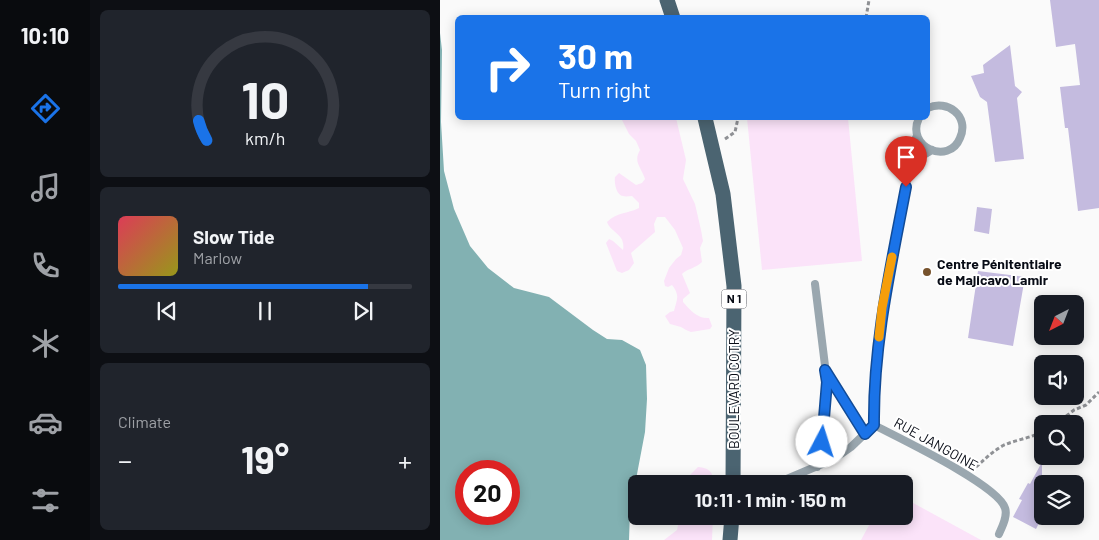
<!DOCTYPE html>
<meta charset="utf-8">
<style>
:root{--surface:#171b24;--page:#20242c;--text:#f1f3f6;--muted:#9ea1a6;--line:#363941;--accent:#1a73e8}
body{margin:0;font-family:Barlow,sans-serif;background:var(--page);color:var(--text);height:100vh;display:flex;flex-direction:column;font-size:19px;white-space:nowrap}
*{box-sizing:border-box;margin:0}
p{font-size:16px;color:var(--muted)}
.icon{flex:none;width:28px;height:28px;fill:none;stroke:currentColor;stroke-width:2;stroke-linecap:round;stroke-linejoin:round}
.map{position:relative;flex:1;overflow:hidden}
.panel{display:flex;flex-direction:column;gap:10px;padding:10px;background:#0d0f14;width:350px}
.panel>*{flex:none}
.banner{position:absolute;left:15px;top:15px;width:475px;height:105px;border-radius:8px;box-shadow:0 2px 12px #0003;background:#1a73e8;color:#fff;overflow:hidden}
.needle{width:32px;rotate:222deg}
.tools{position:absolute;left:594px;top:295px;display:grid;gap:10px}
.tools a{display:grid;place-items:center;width:50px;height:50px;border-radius:8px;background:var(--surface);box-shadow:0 2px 12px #0003;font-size:25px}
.speed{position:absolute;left:15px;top:460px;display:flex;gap:10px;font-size:25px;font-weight:700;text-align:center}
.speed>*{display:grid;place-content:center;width:65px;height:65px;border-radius:50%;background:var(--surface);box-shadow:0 2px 12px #0003;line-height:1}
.speed .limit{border:8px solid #d22;background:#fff;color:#111}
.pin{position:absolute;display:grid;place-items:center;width:42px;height:42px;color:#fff;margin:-51px -21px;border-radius:50% 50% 50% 0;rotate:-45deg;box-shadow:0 0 5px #0007}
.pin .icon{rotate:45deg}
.me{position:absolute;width:55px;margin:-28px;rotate:5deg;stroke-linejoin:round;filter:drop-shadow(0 0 4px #0008)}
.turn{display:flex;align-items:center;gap:18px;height:105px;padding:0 20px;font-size:22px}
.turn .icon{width:65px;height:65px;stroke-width:2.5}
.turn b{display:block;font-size:35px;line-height:42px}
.big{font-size:38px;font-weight:700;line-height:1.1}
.panel .tile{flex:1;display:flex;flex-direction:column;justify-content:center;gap:8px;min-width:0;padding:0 18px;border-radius:8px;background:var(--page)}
.panel .dial{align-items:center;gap:0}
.dial svg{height:130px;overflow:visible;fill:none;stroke:var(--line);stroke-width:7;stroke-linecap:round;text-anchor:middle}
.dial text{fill:var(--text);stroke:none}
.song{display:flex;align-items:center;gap:15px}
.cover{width:60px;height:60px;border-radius:8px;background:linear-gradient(135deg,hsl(350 70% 55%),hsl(60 70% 35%))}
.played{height:5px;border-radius:2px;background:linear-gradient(90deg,var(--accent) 85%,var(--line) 85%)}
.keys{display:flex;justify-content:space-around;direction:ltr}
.heat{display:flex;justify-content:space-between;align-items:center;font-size:28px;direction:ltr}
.trip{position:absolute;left:188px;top:475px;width:285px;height:50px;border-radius:8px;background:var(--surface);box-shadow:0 2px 12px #0003;font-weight:700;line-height:50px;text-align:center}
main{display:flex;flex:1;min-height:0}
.dock{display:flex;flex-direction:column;width:90px;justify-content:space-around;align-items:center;background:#090b0e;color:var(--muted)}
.dock .icon{width:35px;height:35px}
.dock .active{color:var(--accent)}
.dock b{font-size:22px;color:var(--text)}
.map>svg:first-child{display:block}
.green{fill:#fbe3f9}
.water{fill:#82b1b2;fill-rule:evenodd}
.building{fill:#c4bbdf}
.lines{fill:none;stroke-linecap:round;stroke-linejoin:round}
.path{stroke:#8f9195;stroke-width:3;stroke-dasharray:4 2.5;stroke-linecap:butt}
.service{stroke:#9aa7af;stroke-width:8}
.primary{stroke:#4b6471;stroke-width:15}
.route-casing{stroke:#114b97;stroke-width:12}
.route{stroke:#1a73e8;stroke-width:9}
.slow{stroke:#f59e0b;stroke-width:9}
.poi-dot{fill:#77532d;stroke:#fff;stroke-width:2}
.labels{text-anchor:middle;stroke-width:4;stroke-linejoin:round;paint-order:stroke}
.shield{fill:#fff;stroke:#52555c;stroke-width:1}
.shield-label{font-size:12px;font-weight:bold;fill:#080c16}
.poi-label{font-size:14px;font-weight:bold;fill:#080c16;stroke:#fff;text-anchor:start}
.street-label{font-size:14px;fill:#080c16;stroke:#fff}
</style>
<main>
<nav class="dock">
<b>10:10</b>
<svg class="icon active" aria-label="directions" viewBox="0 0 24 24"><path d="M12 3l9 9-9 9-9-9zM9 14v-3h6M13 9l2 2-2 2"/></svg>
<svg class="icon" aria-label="music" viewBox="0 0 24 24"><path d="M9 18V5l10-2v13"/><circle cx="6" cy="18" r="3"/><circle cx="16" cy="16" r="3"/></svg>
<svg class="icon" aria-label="phone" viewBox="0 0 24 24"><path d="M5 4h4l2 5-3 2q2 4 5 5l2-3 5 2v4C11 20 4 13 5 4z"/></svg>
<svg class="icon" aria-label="climate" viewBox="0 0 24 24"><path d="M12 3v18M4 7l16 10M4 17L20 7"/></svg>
<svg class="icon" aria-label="car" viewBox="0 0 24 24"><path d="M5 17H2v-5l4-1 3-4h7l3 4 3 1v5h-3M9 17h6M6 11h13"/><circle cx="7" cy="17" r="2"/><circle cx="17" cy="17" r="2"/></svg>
<svg class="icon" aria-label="filters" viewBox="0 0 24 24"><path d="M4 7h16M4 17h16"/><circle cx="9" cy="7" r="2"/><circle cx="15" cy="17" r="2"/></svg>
</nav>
<section class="panel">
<div class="tile dial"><svg viewBox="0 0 100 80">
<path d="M14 69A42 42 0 1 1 86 69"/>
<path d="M14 69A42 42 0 0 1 9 57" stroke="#1a73e8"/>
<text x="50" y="56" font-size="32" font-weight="700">10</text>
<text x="50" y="72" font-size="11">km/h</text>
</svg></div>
<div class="tile">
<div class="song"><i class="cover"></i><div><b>Slow Tide</b><p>Marlow</p></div></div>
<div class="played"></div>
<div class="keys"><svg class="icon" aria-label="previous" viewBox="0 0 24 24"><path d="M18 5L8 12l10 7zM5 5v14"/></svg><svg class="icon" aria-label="pause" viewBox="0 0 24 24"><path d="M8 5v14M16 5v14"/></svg><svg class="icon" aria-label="next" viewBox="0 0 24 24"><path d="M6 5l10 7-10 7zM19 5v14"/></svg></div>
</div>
<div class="tile"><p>Climate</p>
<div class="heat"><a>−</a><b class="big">19°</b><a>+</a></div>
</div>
</section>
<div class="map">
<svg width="659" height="540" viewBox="0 0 659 540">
<rect width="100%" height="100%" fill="#fafafa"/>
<path class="green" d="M 181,118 L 236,118 L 246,160 L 243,179 L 255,204 L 261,230 L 263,241 L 260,248 L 262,262 C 256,268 247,269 242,274 L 250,293 L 243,299 L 243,302 C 250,310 258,319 269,318 L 272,326 L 270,329 L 251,332 L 246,330 L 241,327 L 230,324 L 225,316 L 230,312 L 234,311 C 236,301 241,296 232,285 L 228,287 L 225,286 L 224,281 L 229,268 L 236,259 L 241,255 L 243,248 L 235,230 L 225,217 L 217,217 L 214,224 L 215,232 L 191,253 L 194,263 L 189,270 L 182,273 L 177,271 L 166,243 L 169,239 L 173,241 L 183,250 C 186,234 171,233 167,222 C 177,212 187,214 199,208 L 199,203 L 192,196 C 189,196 186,197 183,196 C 176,195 174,182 175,177 L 179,173 L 196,185 L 202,183 L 205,179 C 201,167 193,162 200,150 L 196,141 L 189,134 Z
M 307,118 L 408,118 L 422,261 L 322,270 Z
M 258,467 C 270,468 273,472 274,484 L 248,484 L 248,477 Z
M 464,498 L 541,540 L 421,540 L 434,516 L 464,516 Z
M 240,516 L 273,516 L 272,540 L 224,540 L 237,530 Z"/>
<path class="water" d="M 0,33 L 2,50 L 1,122 L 4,171 L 14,209 L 30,246 L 48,268 L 74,288 L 109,297 L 153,330 L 167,339 L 182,340 L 200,350 L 206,365 L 207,399 L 205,432 L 190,511 L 189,540 L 0,540 ZM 26,471 L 69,471 L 69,514 L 26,514 Z"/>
<path class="building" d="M 610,0 L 659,0 L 659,208 L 638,211 L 628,128 L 625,128 L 620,87 L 640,85 L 635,44 L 616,47 Z
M 570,45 L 575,86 L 582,92 L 577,98 L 584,159 L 555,162 L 547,102 L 540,97 L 531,76 L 544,73 L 543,65 Z
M 537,207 L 552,209 L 549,234 L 534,231 Z
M 538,271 L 585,277 L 573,346 L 528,338 Z
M 602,462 L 602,517 L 596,529 L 573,517 L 582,500 L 579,499 L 588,483 L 590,484 Z"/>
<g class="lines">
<path class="path" d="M 426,18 L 429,0
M 285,139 L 295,132 L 298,118
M 616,424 L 634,410 L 646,405 L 659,392
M 536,467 C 545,459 553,451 564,445 C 576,440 590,438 602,432"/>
<path class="service" d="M 479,118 C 465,147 509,166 520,138 C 530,116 507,99 488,108
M 477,136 C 471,147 467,157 469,170 L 480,157 L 492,150
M 375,284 L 387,382 L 382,442 L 377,467
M 388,374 L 425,434
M 434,425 C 433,338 453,254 469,170
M 434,425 C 459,438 558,485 565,508 C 568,516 562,527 559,534
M 335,484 L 394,459 L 411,447 L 434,425"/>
<path class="primary" d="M 227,0 L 233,18
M 265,118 L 283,194 L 294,286 L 293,484
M 290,540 L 292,516"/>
</g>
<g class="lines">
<defs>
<path id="route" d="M 382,442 L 387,382 L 385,370 L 425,434 L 434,425 C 433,344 451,266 466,187"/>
</defs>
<use href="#route" class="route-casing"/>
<use href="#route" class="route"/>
<path class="slow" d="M 439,337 L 442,308 L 452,257"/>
</g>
<circle class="poi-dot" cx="487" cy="272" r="5"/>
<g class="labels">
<rect class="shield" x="281.5" y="289.5" width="25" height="19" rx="4"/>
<g class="shield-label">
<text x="294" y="303">N 1</text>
</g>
<g class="poi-label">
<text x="497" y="269">Centre Pénitentiaire<tspan x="497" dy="16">de Majicavo Lamir</tspan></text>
</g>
<g class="street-label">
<text transform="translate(294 389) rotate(-90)" y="5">BOULEVARD COTRY</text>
<text transform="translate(496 444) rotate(29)" y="5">RUE JANGOINE</text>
</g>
</g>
</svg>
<div class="tools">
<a><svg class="needle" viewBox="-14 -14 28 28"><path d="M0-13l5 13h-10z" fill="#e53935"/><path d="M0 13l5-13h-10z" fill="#9ea1a6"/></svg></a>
<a><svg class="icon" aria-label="sound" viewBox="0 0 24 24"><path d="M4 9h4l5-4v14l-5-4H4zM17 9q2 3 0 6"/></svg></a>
<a><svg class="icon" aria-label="search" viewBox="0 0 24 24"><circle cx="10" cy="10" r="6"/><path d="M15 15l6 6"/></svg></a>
<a><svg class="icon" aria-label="layers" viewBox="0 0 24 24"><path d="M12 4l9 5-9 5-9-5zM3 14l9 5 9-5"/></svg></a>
</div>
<div class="speed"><div class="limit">20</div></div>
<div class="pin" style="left:466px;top:187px;background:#d93025"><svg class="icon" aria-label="arrive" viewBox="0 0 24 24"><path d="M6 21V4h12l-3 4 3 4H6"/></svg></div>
<svg class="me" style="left:382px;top:442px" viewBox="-20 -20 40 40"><circle r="19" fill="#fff"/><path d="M0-13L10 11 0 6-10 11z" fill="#1a73e8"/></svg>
<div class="trip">10:11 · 1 min · 150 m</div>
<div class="banner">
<div class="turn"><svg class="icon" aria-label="right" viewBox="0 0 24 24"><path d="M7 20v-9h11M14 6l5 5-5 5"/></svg><div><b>30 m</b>Turn right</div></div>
</div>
</div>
</main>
